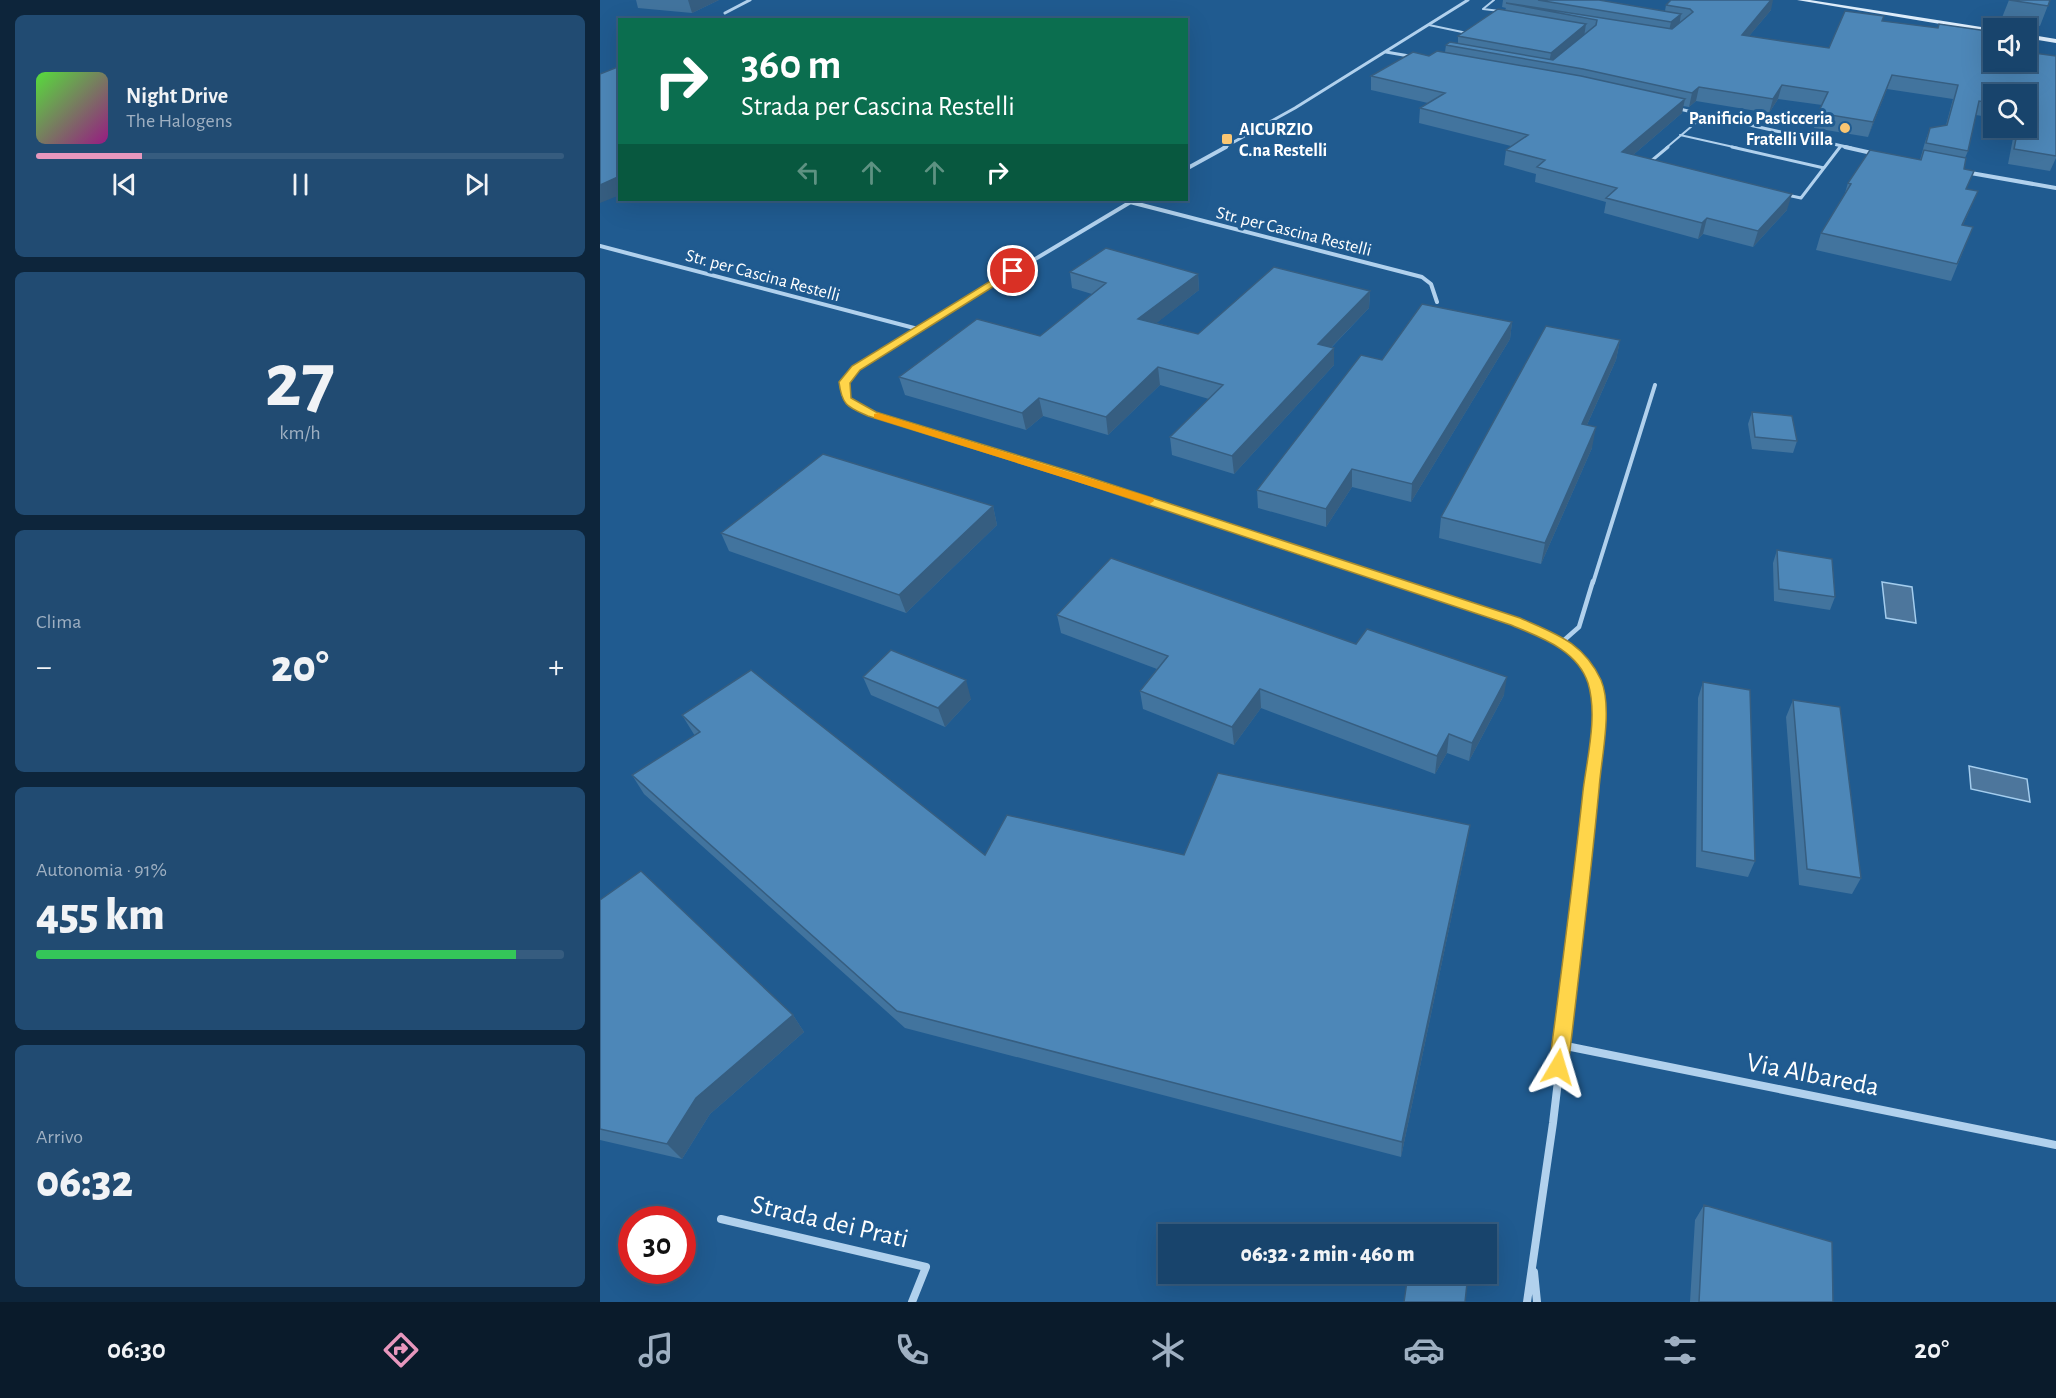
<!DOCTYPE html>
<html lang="it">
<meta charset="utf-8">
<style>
:root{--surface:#18446c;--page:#214b72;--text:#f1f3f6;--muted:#9fb0c2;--line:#365c7f;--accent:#e797bd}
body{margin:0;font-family:"Alegreya Sans",sans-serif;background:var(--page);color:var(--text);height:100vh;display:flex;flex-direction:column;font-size:22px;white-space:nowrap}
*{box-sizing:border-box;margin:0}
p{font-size:20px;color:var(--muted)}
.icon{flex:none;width:33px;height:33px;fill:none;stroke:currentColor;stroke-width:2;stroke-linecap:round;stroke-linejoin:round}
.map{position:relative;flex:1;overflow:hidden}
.side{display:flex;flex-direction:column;gap:15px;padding:15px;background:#0d253b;width:600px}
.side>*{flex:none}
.banner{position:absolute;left:18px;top:18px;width:570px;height:183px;border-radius:0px;box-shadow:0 6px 24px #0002,0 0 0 2px var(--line);background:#0b6e4f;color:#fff;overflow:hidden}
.controls{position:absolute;left:1383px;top:18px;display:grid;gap:12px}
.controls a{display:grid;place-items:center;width:54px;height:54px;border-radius:0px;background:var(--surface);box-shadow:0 6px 24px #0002,0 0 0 2px var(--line);font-size:30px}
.speed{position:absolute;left:18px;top:1206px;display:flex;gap:12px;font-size:30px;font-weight:700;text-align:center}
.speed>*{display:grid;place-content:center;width:78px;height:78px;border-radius:50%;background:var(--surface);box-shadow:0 6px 24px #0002,0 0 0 2px var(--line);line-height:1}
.speed .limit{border:9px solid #d22;background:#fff;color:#111}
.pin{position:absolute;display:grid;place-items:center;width:51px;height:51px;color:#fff;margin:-26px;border:3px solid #fff;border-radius:50%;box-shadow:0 2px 6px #0007}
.me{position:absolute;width:66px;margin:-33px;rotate:7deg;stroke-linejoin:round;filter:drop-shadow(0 0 4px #0008)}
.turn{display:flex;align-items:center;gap:21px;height:126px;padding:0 24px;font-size:27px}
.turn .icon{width:78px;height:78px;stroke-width:2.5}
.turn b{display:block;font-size:42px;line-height:51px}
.lanes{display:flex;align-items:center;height:57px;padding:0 24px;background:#0003;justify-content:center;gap:30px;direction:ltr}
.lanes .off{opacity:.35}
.big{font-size:45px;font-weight:800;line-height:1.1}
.side .widget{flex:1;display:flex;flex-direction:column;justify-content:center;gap:9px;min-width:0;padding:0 21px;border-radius:9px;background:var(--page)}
.side .dial{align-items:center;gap:0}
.dial b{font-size:78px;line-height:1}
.song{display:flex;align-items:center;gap:18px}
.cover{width:72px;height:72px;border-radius:9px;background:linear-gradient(135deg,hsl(110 70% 55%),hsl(310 70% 35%))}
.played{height:6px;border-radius:3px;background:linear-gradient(90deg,var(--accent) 20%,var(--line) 20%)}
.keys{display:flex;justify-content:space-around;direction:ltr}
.heat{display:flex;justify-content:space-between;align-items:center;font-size:33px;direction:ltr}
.charge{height:9px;border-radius:4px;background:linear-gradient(90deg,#34c759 91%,var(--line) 0)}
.trip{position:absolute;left:558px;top:1224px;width:339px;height:60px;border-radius:0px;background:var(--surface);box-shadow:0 6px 24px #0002,0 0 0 2px var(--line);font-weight:800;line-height:60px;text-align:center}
.menu{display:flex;height:96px;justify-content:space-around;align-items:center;background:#0a1b2b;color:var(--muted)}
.menu .icon{width:42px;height:42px}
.menu .current{color:var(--accent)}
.menu b{font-size:27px;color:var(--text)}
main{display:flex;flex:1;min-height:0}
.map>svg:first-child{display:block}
.water{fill:#4d769c;stroke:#a4cdee;stroke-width:1.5}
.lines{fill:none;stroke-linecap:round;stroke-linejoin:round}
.lane-far3{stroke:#b1d1ed;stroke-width:2}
.lane-far2{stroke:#b1d1ed;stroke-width:3}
.lane-far1{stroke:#b1d1ed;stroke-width:4}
.lane{stroke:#b1d1ed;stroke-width:4.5}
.street-far4{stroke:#b1d1ed;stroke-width:3}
.street-far3{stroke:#b1d1ed;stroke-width:4}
.street-far2{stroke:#b1d1ed;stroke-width:5}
.street-far1{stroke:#b1d1ed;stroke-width:7}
.street{stroke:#b1d1ed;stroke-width:8}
.secondary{fill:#ddecfa;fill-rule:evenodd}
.wall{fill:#42749e}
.shaded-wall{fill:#365e81}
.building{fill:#4d87b8;stroke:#365e81;stroke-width:1.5}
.route{fill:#ffd54a;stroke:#a68a30;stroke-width:1.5}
.slow{fill:#f59e0b}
.poi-dot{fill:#fac672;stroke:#205b90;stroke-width:2}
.labels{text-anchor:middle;stroke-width:6;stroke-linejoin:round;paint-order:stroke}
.far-poi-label{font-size:18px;font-weight:bold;fill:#fff;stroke:#205b90;text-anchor:end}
.far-street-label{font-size:18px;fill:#fff;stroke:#205b90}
.near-street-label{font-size:27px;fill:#fff;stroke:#205b90}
</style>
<main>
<section class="side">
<div class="widget">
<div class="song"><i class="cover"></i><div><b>Night Drive</b><p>The Halogens</p></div></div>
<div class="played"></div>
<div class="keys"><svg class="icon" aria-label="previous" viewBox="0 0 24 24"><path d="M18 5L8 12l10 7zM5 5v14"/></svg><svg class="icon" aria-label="pause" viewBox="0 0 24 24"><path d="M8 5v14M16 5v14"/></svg><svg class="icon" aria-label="next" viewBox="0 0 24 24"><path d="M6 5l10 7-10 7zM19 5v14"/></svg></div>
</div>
<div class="widget dial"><b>27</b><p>km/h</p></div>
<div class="widget"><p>Clima</p>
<div class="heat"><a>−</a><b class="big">20°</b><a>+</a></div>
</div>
<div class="widget"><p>Autonomia · 91%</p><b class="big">455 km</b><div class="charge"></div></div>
<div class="widget"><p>Arrivo</p><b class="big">06:32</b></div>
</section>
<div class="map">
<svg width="1456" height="1302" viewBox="0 0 1456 1302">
<rect width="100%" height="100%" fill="#205b90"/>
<path class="water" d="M 1282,582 L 1312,587 L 1316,623 L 1286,618 Z
M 1369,766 L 1427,779 L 1430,802 L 1371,789 Z"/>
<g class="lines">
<path class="lane-far3" d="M 894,0 L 883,9 L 900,11
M 829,25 L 867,33
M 1080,135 L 1138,148
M 1066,148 L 1105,115
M 1239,148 L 1241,146"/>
<path class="lane-far2" d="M 1132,147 L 1224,168
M 1050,162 L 1068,147
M 1187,195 L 1201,198 L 1240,147"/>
<path class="lane-far1" d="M 993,583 L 1055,385"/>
<path class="lane" d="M 962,642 L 979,627 L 993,581"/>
<path class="street-far4" d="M 125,13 L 150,0
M 786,52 L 815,57
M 1075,108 L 1251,148
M 623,148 L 695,108 L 868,0"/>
<path class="street-far3" d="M 1245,147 L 1276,154
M 586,169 L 626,147
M 1365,172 L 1456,188
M 530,202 L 822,277 L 831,284 L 837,302
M 0,246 L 318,329
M 303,338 L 534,200"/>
<path class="street-far2" d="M 306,337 L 262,363 L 247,377 L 244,394 L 249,402 L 272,414 L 475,477 L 797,583"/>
<path class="street-far1" d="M 792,581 L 937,629 L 964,644 L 980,657 L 991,674 L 998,698 L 999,714 L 979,898"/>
<path class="street" d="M 961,1045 L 1456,1145
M 121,1219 L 326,1267 L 312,1302
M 934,1272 L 937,1302
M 927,1302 L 953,1123 L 980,896"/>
<path class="secondary" d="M 1197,0 L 1210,0 L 1394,29 L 1394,33 Z
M 1426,34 L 1456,39 L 1456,43 L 1426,38 Z"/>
</g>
<path class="wall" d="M 36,0 L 119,0 L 92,13 L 38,8 Z
M 903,0 L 999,0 L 1065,11 L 1066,5 L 1171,10 L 1149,36 L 1229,48 L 1282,21 L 1394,62 L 1456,56 L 1456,158 L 1450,171 L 1408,164 L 1415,128 L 1426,128 L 1426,94 L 1394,94 L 1394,118 L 1376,115 L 1368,151 L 1365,158 L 1364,169 L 1367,189 L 1371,207 L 1363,225 L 1373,227 L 1351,281 L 1216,250 L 1221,233 L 1244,196 L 1248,183 L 1320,160 L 1325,142 L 1330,128 L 1346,125 L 1353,99 L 1287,89 L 1268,137 L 1214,128 L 1218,113 L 1222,105 L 1178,99 L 1169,113 L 1096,101 L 1089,107 L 1083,106 L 1082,113 L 1033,155 L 1187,210 L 1153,247 L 1103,234 L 1098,239 L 1004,213 L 1006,202 L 935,182 L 936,174 L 904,165 L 906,150 L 911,146 L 819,123 L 820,108 L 828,103 L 771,90 L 771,76 L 829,56 L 845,52 L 846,45 L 858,43 L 858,36 L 905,10 L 906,8 L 902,7 Z
M 1409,0 L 1450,0 L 1440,26 L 1401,20 Z
M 470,272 L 598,274 L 599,290 L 556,323 L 598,334 L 770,291 L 769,308 L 732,347 L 734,348 L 734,365 L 634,474 L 572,455 L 570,437 L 609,399 L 560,385 L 508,435 L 443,416 L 426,430 L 305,395 L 299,377 L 440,336 L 492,294 L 472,288 Z
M 912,322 L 910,339 L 811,502 L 752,487 L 726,527 L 658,508 L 657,490 L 782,360 Z
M 1020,340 L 1016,360 L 987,425 L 992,448 L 941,564 L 839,538 L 841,517 Z
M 1152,412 L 1197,441 L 1193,453 L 1152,449 L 1148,424 Z
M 393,506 L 397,525 L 306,613 L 129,551 L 121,533 Z
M 1177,550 L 1235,597 L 1230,610 L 1174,601 L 1173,563 Z
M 457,615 L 904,695 L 869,761 L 847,753 L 835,774 L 661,708 L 634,745 L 543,709 L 540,691 L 557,669 L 461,633 Z
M 263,677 L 371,699 L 345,727 L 271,695 Z
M 1103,682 L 1155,861 L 1148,877 L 1096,867 L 1098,698 Z
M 1193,700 L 1261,878 L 1252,894 L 1199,885 L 1186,717 Z
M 82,715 L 385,855 L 584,855 L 867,843 L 801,1157 L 305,1028 L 44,794 L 32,775 L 95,736 Z
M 0,900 L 193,1015 L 204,1032 L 110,1114 L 82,1159 L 0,1140 Z
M 1104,1205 L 1233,1302 L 1090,1302 L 1095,1220 Z"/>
<path class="shaded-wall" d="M 88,0 L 119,0 L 92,13 Z
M 1171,0 L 1173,0 L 1171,10 L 1139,48 L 1142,35 Z
M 1081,14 L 1079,27 L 1068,35 L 1071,22 Z
M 986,24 L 984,37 L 949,63 L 951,53 Z
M 1292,75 L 1287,89 L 1268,137 L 1273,122 Z
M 1182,85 L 1178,99 L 1169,113 L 1173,99 Z
M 1099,87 L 1096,101 L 1089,107 L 1092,93 Z
M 1085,99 L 1082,113 L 1019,167 L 1022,152 Z
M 20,176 L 20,195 L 0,203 L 0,185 Z
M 1378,191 L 1371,207 L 1356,241 L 1362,225 Z
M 1192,194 L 1187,210 L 1153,247 L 1158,231 Z
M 1107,218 L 1103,234 L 1098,239 L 1102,223 Z
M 598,274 L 599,290 L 540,336 L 538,319 Z
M 770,291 L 769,308 L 718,361 L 718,344 Z
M 912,322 L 910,339 L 811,502 L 812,484 Z
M 1020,340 L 1016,360 L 978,445 L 982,424 Z
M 734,348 L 734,365 L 634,474 L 632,456 Z
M 558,367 L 560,385 L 508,435 L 506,417 Z
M 439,398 L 443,416 L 426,430 L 422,413 Z
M 996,427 L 992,448 L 941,564 L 945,543 Z
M 752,469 L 752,487 L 726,527 L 726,509 Z
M 393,506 L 397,525 L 306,613 L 299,595 Z
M 907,677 L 904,695 L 869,761 L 872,743 Z
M 366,680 L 371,699 L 345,727 L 338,708 Z
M 660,689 L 661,708 L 634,745 L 632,727 Z
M 849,734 L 847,753 L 835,774 L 837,756 Z
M 870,825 L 867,843 L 801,1157 L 802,1142 Z
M 193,1015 L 204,1032 L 110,1114 L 82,1159 L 67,1144 L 96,1098 Z"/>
<path class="building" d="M 938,0 L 999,0 L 1081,14 L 1071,22 Z
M 1071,0 L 1171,0 L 1142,35 L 1229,48 L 1245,11 L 1284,16 L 1282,21 L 1338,28 L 1339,24 L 1394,32 L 1394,62 L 1426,62 L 1426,52 L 1456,56 L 1456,156 L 1414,149 L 1418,128 L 1426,128 L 1426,94 L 1394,94 L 1394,103 L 1379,101 L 1368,151 L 1326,143 L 1330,128 L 1347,125 L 1358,85 L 1292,75 L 1273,122 L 1218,113 L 1228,92 L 1182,85 L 1173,99 L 1099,87 L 1092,93 L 983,69 L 846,45 L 850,42 L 953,60 L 996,25 L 997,20 L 906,3 L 1072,29 L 1093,12 L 1090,9 L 1066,5 Z
M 1409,0 L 1450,0 L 1448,6 Z
M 898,9 L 986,24 L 951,53 L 858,36 Z
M 837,51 L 981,76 L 1085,99 L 1022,152 L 1192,194 L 1158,231 L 1107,218 L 1102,223 L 1006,198 L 1017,188 L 937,167 L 945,160 L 906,150 L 928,135 L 820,108 L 845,93 L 771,76 L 813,52 L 829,56 Z
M 20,66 L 20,176 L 0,185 L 0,74 Z
M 1270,150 L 1321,160 L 1324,150 L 1366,158 L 1364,169 L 1374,171 L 1366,189 L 1378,191 L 1362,225 L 1373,227 L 1357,264 L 1221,233 L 1251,184 L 1248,183 Z
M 506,248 L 598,274 L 538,319 L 598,334 L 674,267 L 770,291 L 718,344 L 734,348 L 632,456 L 570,437 L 623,385 L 558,367 L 506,417 L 439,398 L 422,413 L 299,377 L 377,319 L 440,336 L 506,283 L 470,272 Z
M 822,304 L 912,322 L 812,484 L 752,469 L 726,509 L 657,490 L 761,355 L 782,360 Z
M 946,326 L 1020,340 L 982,424 L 996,427 L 945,543 L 841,517 Z
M 1152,412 L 1192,416 L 1197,441 L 1155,437 Z
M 223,454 L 393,506 L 299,595 L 121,533 Z
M 1177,550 L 1232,559 L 1235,597 L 1179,589 Z
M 511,558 L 756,644 L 767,629 L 907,677 L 872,743 L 849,734 L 837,756 L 660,689 L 632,727 L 540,691 L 568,656 L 457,615 Z
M 291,650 L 366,680 L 338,708 L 263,677 Z
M 151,670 L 385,855 L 407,815 L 584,855 L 618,773 L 870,825 L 802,1142 L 297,1011 L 32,775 L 100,732 L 82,715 Z
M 1103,682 L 1150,690 L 1155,861 L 1102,851 Z
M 1193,700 L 1240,707 L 1261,878 L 1207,869 Z
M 41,871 L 193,1015 L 96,1098 L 67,1144 L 0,1129 L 0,900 Z
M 1104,1205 L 1232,1242 L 1233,1302 L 1099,1302 Z
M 808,1274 L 868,1274 L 865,1302 L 804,1302 Z"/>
<path class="route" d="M 410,269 L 418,271 L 260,370 L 250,383 L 251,398 L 276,412 L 479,474 L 920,618 C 956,634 983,642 1001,680 C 1013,708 1001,759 999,789 C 990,882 979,975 968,1067 L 965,1073 L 958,1076 L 952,1073 L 949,1067 C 961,975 973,884 983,791 C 987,758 998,716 988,683 C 977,649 939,637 911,625 L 471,479 L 268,416 C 248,407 242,406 239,382 L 252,366 Z"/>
<path class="slow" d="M 278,413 L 553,498 L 554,501 L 548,505 L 544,503 L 274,418 L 274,414 Z"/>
<g class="poi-dot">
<circle cx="1245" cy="128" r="6"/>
<rect x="621" y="133" width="12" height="12" rx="3"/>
</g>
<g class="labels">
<g class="far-poi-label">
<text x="1233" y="124">Panificio Pasticceria<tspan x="1233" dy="21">Fratelli Villa</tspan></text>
<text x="639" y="135" text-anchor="start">AICURZIO<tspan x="639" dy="21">C.na Restelli</tspan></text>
</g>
<g class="far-street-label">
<text transform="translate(694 231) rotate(14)" y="6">Str. per Cascina Restelli</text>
<text transform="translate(163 275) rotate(15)" y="6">Str. per Cascina Restelli</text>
</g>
<g class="near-street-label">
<text transform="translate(1213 1074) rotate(11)" y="9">Via Albareda</text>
<text transform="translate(230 1221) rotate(13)" y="9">Strada dei Prati</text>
</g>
</g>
</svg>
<div class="controls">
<a><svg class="icon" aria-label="sound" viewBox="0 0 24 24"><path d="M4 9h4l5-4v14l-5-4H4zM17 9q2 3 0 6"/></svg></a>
<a><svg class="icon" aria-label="search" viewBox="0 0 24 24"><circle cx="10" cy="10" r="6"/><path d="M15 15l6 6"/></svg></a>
</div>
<div class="speed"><div class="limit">30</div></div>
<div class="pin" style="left:413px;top:271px;background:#d93025"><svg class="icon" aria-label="arrive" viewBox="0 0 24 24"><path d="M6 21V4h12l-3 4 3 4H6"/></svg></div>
<svg class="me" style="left:958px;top:1067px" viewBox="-20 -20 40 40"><path d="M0-17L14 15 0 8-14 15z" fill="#ffd54a" stroke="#fff" stroke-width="4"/></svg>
<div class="trip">06:32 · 2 min · 460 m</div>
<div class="banner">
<div class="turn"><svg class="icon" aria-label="right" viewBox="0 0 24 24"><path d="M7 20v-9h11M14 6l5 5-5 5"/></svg><div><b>360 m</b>Strada per Cascina Restelli</div></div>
<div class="lanes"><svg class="icon off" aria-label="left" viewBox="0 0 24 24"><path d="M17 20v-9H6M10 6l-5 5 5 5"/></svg><svg class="icon off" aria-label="ahead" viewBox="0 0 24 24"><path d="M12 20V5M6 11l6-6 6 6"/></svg><svg class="icon off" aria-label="ahead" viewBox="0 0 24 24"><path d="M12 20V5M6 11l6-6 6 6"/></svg><svg class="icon" aria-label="right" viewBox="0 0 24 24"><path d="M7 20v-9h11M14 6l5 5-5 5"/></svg></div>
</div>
</div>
</main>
<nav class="menu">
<b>06:30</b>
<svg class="icon current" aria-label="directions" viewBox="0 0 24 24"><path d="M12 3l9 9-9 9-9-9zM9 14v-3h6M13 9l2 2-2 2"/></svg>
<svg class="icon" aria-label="music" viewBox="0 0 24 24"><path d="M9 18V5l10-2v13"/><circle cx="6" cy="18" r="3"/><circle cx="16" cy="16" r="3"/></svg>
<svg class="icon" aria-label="phone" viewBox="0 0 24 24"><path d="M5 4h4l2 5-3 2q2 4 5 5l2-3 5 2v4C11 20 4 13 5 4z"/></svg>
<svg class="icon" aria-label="climate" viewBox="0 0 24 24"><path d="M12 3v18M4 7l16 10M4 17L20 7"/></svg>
<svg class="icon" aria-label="car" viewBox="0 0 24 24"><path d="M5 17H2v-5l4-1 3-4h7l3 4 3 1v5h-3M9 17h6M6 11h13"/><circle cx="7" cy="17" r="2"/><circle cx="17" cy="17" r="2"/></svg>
<svg class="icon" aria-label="filters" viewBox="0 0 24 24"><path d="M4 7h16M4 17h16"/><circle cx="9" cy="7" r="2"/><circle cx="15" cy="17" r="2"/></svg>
<b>20°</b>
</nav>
